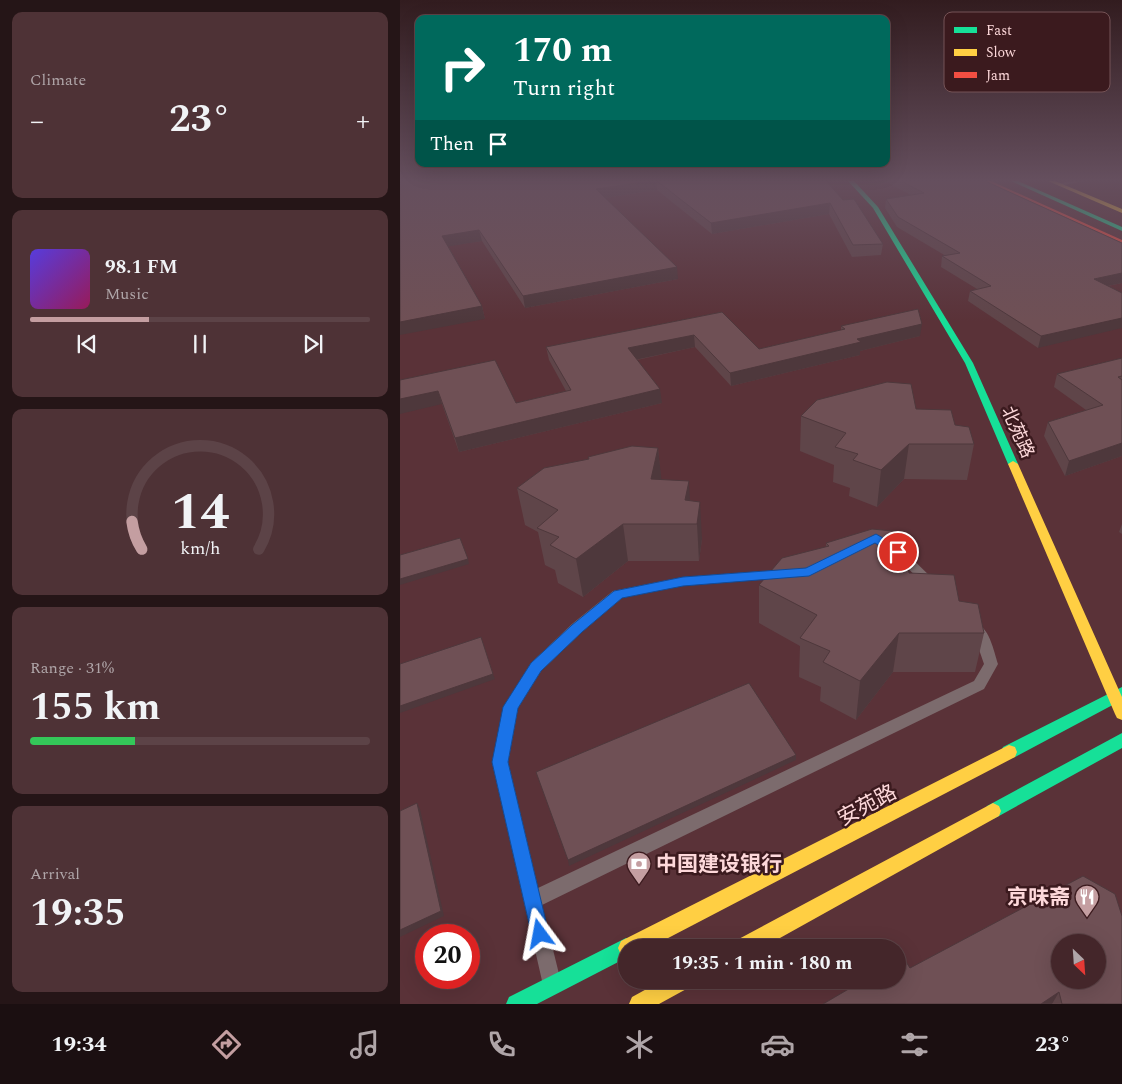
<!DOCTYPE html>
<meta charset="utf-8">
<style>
:root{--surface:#44262a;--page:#4e3236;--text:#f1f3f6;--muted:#afa5a8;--line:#5c4347;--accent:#c49ea1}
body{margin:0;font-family:Spectral,"Noto Sans SC",serif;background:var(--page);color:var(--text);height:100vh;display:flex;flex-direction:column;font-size:19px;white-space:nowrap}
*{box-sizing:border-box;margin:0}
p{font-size:16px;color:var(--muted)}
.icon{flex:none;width:28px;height:28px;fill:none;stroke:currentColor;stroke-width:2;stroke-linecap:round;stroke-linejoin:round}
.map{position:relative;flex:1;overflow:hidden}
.details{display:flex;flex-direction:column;gap:12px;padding:12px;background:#251517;width:400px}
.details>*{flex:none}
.banner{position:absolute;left:15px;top:15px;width:475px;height:152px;border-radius:10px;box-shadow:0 5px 20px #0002,0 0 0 1px var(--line);background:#00695c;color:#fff;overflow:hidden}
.needle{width:32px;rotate:155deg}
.buttons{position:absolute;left:651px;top:934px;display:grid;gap:10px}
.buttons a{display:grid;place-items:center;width:55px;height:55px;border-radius:50%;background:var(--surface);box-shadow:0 5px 20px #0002,0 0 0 1px var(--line);font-size:25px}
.speed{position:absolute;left:15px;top:924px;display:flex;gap:10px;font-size:25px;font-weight:700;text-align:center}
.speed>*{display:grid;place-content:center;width:65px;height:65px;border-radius:50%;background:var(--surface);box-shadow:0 5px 20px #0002,0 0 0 1px var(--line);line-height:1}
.speed .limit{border:8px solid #d22;background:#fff;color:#111}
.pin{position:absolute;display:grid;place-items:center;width:42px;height:42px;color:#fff;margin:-21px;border:2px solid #fff;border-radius:50%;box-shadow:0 1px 5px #0007}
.me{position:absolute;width:55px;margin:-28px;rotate:347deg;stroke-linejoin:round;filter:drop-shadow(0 0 4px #0008)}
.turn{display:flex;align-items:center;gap:18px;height:105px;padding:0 15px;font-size:22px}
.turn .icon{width:65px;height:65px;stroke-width:2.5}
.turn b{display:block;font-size:35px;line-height:42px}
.then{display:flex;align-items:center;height:48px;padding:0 15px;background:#0003;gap:10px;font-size:19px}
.big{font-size:38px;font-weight:700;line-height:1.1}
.details .tile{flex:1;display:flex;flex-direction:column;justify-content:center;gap:8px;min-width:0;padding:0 18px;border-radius:10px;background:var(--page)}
.details .dial{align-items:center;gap:0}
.dial svg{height:130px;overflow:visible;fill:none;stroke:var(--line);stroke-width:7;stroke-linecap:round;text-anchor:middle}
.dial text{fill:var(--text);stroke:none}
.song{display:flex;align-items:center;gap:15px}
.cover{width:60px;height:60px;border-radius:8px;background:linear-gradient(135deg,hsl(250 70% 55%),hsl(330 70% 35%))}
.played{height:5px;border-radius:2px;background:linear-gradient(90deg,var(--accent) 35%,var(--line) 35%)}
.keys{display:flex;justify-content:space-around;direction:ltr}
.heat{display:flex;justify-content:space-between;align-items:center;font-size:28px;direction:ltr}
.charge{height:8px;border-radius:4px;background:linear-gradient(90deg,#34c759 31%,var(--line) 0)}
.trip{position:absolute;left:218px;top:939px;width:288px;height:50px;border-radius:25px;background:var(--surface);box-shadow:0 5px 20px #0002,0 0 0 1px var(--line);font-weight:700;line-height:50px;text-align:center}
.tabs{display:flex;height:80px;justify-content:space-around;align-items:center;background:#1b0f11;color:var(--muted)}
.tabs .icon{width:35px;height:35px}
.tabs .selected{color:var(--accent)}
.tabs b{font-size:22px;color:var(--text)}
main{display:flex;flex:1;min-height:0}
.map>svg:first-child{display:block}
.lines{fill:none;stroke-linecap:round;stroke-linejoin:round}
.lane{fill:#7c6b6d;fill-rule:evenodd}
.fast{fill:#16e098;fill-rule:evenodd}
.slow{fill:#ffcf43;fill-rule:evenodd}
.jam{fill:#f24e42;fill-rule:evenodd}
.wall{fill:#5f4549}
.shaded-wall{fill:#4e383c}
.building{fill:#6f5055;stroke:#4e383c;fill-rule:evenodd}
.route{fill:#1a73e8;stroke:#114b97}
.labels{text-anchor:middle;stroke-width:5;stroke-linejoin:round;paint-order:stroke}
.street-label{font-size:18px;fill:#fdd8da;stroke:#3b1a1e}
.near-street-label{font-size:21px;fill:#fdd8da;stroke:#3b1a1e}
.near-poi-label{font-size:21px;font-weight:bold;fill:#fdd8da;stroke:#3b1a1e;text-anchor:start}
.key{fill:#3b1a1e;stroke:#755356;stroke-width:1}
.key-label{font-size:14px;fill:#fdd8da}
</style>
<main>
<section class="details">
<div class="tile"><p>Climate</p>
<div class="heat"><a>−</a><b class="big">23°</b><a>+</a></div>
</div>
<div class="tile">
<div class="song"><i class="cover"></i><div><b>98.1 FM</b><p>Music</p></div></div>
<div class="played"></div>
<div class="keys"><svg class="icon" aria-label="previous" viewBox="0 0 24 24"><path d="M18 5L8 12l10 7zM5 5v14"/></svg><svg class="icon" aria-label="pause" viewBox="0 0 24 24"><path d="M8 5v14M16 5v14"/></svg><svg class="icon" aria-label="next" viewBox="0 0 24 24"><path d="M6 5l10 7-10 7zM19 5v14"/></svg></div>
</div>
<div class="tile dial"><svg viewBox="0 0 100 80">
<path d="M14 69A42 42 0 1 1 86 69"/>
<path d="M14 69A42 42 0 0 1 8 52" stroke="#c49ea1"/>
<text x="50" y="56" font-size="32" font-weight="700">14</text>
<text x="50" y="72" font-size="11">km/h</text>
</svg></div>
<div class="tile"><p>Range · 31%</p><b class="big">155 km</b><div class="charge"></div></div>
<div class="tile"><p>Arrival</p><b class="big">19:35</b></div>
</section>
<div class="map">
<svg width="722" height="1004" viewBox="0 0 722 1004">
<rect width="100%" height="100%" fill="#5a3238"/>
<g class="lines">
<path class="lane" d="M 671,181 L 684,181 L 659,186 L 656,184 Z
M 497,547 L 501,548 L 534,580 L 536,583 L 534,586 L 526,586 L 493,554 L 491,551 L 493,548 Z
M 383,570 L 387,571 L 389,574 L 387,577 L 283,585 L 222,598 L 182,632 L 141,671 L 118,708 L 108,762 L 138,888 L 574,681 L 584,664 L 574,635 L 568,628 L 570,624 C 588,619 594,652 598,664 L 584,689 L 142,905 L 160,978 L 157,985 L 150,988 L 143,985 L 92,762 L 106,703 L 131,663 L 172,624 L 213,591 L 283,577 Z"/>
<path class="fast" d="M 448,181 L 454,181 L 478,207 L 573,363 L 618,464 L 617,466 L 613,467 L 608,464 L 565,363 L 473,208 Z
M 611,181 L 618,181 L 722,227 L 722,231 Z
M 722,687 L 722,700 L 615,757 L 609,759 L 603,757 L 601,752 L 603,747 Z
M 722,733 L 722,748 L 599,816 L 593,819 L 587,816 L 585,811 L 587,806 Z
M 226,938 L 233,941 L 235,948 L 226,948 L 226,958 L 137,1004 L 106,1004 L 109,997 Z"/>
<path class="slow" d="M 648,181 L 655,181 L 722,209 L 722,213 Z
M 613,461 L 618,464 L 722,697 L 722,720 L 717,718 L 715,714 L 608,464 Z
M 609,745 L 615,747 L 617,752 L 615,757 L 249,948 L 226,948 L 226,957 L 221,955 L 218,948 L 221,941 Z
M 593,803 L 599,806 L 601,811 L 599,816 L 362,948 L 333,948 L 335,941 Z
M 263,980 L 293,980 L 290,987 L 259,1004 L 229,1004 L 232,997 Z"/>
<path class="jam" d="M 584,181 L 591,181 L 722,240 L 722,244 Z"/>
</g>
<path class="wall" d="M 0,181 L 426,181 L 483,244 L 481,255 L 452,257 L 429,214 L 312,234 L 257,190 L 205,198 L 278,279 L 125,308 L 82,241 L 48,246 L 82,306 L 85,319 Z
M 484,181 L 585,181 L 722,243 L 722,283 L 708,286 L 638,348 L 568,301 L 570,291 L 577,289 L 541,267 L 542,256 L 546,256 L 497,227 L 485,208 L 486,199 L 511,195 Z
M 322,312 L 359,349 L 441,330 L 441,326 L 520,336 L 460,351 L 460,355 L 331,386 L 295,347 L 237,360 L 262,403 L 59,452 L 42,404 L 0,380 L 116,403 L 166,391 L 149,360 L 146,347 Z
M 722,358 L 722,456 L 665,476 L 644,436 L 648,422 L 686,410 L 654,387 L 657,374 Z
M 516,409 L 555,425 L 574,444 L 567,480 L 504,479 L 477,507 L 449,496 L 450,488 L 433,482 L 434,465 L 400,451 L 401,416 Z
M 258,448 L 261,480 L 290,501 L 302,539 L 299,561 L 228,561 L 183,597 L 158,583 L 155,570 L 145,565 L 138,532 L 125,525 L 117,488 L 188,459 L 188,457 Z
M 722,524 L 722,534 L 719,532 Z
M 426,543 L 509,573 L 559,601 L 584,633 L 575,672 L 493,672 L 456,720 L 420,701 L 421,687 L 399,677 L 400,646 L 359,623 L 359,585 L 426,547 Z
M 722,916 L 722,1004 L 423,1004 L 510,968 Z"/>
<path class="shaded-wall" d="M 250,181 L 256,181 L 257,190 L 197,199 L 196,189 Z
M 430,203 L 429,214 L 312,234 L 311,223 Z
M 79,230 L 82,241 L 45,247 L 42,236 Z
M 277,267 L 278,279 L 125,308 L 123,296 Z
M 722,273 L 722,283 L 692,289 L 694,279 Z
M 82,306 L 85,319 L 0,335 L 0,322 Z
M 722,318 L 722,328 L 638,348 L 641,336 Z
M 522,324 L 520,336 L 460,351 L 460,355 L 331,386 L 330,373 L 457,339 Z
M 294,335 L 295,347 L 230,361 L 228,348 Z
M 260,389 L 262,403 L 59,452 L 55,438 Z
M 38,391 L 42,404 L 0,414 L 0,399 Z
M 722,443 L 722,456 L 665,476 L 669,461 Z
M 509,444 L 504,479 L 477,507 L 481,470 Z
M 258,448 L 262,484 L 251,479 Z
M 289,481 L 291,518 L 285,500 Z
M 300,502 L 302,539 L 299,561 L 297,524 Z
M 223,524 L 228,561 L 183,597 L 176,559 Z
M 68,559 L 69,564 L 0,585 L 0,579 Z
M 499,633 L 493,672 L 456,720 L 460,681 Z
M 93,674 L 95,679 L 0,713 L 0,706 Z
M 396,755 L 396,760 L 169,866 L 168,860 Z
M 17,803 L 20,809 L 44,916 L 0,937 L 0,930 Z
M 659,992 L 652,1004 L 641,1004 Z"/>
<path class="building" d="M 0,181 L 250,181 L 196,189 L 277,267 L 123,296 L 79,230 L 42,236 L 82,306 L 0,322 Z
M 257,181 L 426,181 L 443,200 L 454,199 L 483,244 L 453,245 L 430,203 L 311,223 Z
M 501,181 L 585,181 L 722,243 L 722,273 L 694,279 L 722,293 L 722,318 L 641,336 L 570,291 L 591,286 L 542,256 L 560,253 L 498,217 L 486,199 L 524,193 Z
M 518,309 L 522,324 L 457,339 L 461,342 L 330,373 L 294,335 L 228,348 L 260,389 L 55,438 L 38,391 L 0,399 L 0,380 L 95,360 L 116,403 L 171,390 L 146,347 L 322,312 L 359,349 L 445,329 L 441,326 Z
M 722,358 L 722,376 L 718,377 L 722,380 L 722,443 L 669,461 L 648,422 L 703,405 L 657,374 Z
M 487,382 L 511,384 L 516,409 L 551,410 L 555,425 L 569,427 L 574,444 L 509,444 L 481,470 L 453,460 L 458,454 L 435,447 L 446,433 L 401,416 L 417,400 Z
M 232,446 L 258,448 L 251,479 L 289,481 L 285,500 L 300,502 L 297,524 L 223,524 L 176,559 L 150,545 L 159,537 L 137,528 L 158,510 L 117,488 L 144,468 L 189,459 L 188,457 Z
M 472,529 L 503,532 L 509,573 L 554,575 L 559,601 L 578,604 L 584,633 L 499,633 L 460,681 L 423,662 L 430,651 L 400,638 L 417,615 L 359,585 L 382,558 L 429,546 L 426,543 Z
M 60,538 L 68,559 L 0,579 L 0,555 Z
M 81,637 L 93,674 L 0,706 L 0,664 Z
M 349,683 L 396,755 L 168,860 L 136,772 Z
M 17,803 L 41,911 L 0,930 L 0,811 Z
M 683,876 L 715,894 L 722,916 L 722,1004 L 662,1004 L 659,992 L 641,1004 L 423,1004 L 464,980 L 496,980 L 496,961 L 503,957 L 510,968 ZM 660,942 L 698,942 L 698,980 L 660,980 Z"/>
<linearGradient id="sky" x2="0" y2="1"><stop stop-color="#321c1f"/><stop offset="0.56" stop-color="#654f5e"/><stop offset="1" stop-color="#654f5e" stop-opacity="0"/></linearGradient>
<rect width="722" height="321" fill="url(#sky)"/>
<path class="route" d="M 476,534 L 502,549 L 504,552 L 502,555 L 494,555 L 475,543 L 409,576 L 283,586 L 222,598 L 182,632 L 141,671 L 118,708 L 108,762 L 149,934 L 146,941 L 140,944 L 133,941 L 92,762 L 103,707 L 131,663 L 172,625 L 214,591 L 283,577 L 406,568 Z"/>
<defs>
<symbol id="bank-pin" viewBox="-11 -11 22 30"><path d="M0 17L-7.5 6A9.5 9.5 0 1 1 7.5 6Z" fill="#c49ea1" stroke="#3b1a1e"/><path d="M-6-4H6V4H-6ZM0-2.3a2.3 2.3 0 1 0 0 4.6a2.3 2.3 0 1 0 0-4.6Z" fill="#fff"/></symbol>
<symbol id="restaurant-pin" viewBox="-11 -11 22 30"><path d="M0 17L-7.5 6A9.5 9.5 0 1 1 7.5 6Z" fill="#c49ea1" stroke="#3b1a1e"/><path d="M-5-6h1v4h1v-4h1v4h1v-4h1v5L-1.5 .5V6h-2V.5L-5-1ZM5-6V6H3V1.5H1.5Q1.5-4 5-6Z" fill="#fff"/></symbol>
</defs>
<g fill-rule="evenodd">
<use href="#bank-pin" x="225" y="850" width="28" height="38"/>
<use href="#restaurant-pin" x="673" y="883" width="28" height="38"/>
</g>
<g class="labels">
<g class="street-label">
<text transform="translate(618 432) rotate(66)" y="6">北苑路</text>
</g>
<g class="near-street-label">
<text transform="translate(467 805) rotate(-28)" y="7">安苑路</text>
</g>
<g class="near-poi-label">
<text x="256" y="871">中国建设银行</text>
<text x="670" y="904" text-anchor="end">京味斋</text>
</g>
</g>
<rect x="544" y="12" width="166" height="80" rx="8" class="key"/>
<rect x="554" y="27" width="23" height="6" fill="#16e098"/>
<rect x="554" y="49" width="23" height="7" fill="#ffcf43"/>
<rect x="554" y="72" width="23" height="6" fill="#f24e42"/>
<g class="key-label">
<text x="586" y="35">Fast</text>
<text x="586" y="57">Slow</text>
<text x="586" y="80">Jam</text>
</g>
</svg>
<div class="buttons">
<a><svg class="needle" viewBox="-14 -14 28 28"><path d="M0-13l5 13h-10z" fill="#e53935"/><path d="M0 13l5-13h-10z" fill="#afa5a8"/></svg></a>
</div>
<div class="speed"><div class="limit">20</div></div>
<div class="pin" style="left:498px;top:552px;background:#d93025"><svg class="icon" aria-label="arrive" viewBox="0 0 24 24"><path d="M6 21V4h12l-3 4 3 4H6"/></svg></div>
<svg class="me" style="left:140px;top:934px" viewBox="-20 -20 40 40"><path d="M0-17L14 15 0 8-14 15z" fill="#1a73e8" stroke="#fff" stroke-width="4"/></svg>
<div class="trip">19:35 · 1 min · 180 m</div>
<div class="banner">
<div class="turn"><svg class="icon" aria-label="right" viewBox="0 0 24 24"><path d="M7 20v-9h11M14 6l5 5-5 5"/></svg><div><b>170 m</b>Turn right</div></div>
<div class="then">Then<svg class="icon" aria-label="arrive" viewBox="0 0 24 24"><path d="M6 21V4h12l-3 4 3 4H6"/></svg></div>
</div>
</div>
</main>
<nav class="tabs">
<b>19:34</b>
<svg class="icon selected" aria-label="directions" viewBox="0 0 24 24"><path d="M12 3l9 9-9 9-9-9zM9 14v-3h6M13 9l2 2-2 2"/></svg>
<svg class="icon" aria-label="music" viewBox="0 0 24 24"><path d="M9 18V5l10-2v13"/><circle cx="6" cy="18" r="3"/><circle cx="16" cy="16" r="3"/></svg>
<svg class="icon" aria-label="phone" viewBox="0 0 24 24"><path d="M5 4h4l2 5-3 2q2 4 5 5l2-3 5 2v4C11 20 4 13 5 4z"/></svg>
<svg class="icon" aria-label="climate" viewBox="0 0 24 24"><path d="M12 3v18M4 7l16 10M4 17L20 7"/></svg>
<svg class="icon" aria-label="car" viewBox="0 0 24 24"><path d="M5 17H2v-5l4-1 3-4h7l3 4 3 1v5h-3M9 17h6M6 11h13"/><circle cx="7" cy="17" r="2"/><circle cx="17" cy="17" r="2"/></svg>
<svg class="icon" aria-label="filters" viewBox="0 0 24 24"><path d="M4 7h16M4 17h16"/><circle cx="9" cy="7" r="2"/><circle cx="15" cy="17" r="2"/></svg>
<b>23°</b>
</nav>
